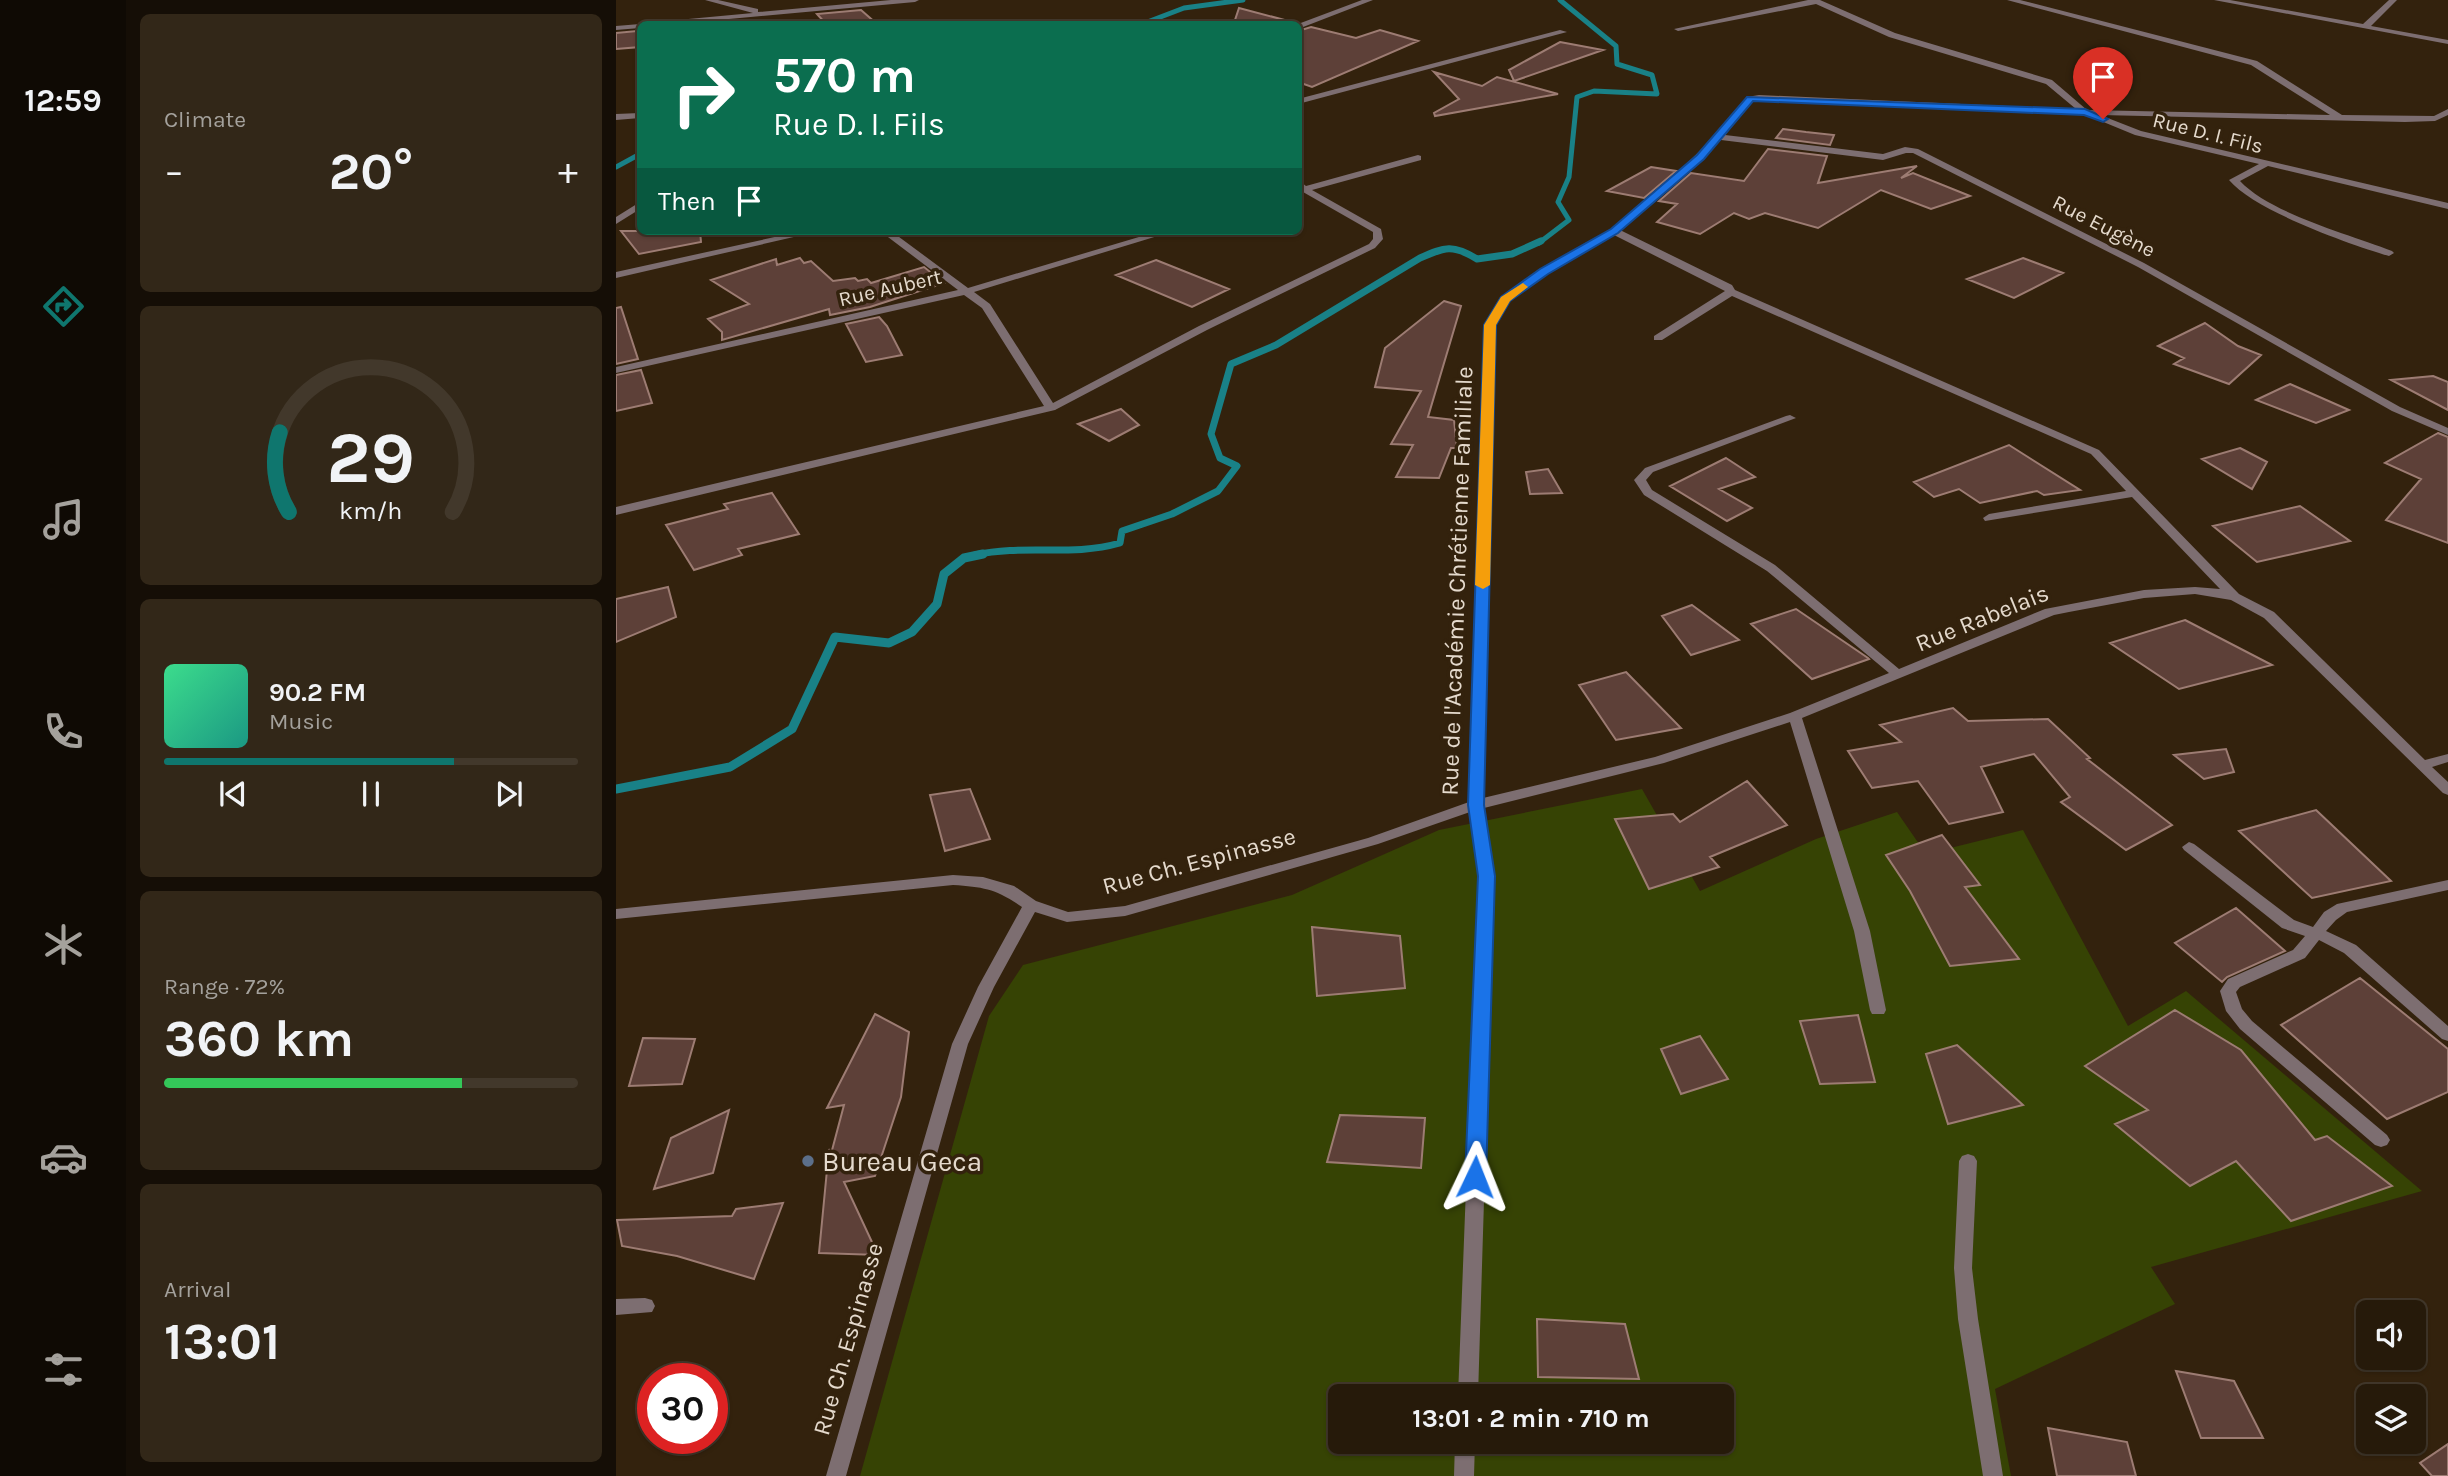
<!DOCTYPE html>
<meta charset="utf-8">
<style>
:root{--surface:#261a0a;--page:#322718;--text:#f1f3f6;--muted:#a4a19c;--line:#42382b;--accent:#0f766e}
body{margin:0;font-family:Karla,sans-serif;background:var(--page);color:var(--text);height:100vh;display:flex;flex-direction:column;font-size:26px;white-space:nowrap}
*{box-sizing:border-box;margin:0}
p{font-size:23px;color:var(--muted)}
.icon{flex:none;width:38px;height:38px;fill:none;stroke:currentColor;stroke-width:2;stroke-linecap:round;stroke-linejoin:round}
.map{position:relative;flex:1;overflow:hidden}
.side{display:flex;flex-direction:column;gap:14px;padding:14px;background:#150e06;width:490px}
.side>*{flex:none}
.top-card{position:absolute;left:21px;top:21px;width:665px;height:214px;border-radius:10px;box-shadow:0 2px 5px #0004,0 0 0 2px var(--line);background:#0b6e4f;color:#fff;overflow:hidden}
.tools{position:absolute;left:1740px;top:1300px;display:grid;gap:14px}
.tools a{display:grid;place-items:center;width:70px;height:70px;border-radius:10px;background:var(--surface);box-shadow:0 2px 5px #0004,0 0 0 2px var(--line);font-size:35px}
.speed{position:absolute;left:21px;top:1363px;display:flex;gap:14px;font-size:35px;font-weight:700;text-align:center}
.speed>*{display:grid;place-content:center;width:91px;height:91px;border-radius:50%;background:var(--surface);box-shadow:0 2px 5px #0004,0 0 0 2px var(--line);line-height:1}
.speed .limit{border:10px solid #d22;background:#fff;color:#111}
.pin{position:absolute;display:grid;place-items:center;width:60px;height:60px;color:#fff;margin:-72px -30px;border-radius:50% 50% 50% 0;rotate:-45deg;box-shadow:0 0 7px #0007}
.pin .icon{rotate:45deg}
.me{position:absolute;width:77px;margin:-38px;rotate:2deg;stroke-linejoin:round;filter:drop-shadow(0 0 5px #0008)}
.turn{display:flex;align-items:center;gap:24px;height:147px;padding:0 21px;font-size:32px}
.turn .icon{width:91px;height:91px;stroke-width:2.5}
.turn b{display:block;font-size:49px;line-height:60px}
.then{display:flex;align-items:center;height:66px;padding:0 21px;background:#0003;gap:14px;font-size:26px}
.big{font-size:52px;font-weight:700;line-height:1.1}
.side .tile{flex:1;display:flex;flex-direction:column;justify-content:center;gap:10px;min-width:0;padding:0 24px;border-radius:10px;background:var(--page)}
.side .dial{align-items:center;gap:0}
.dial svg{height:182px;overflow:visible;fill:none;stroke:var(--line);stroke-width:7;stroke-linecap:round;text-anchor:middle}
.dial text{fill:var(--text);stroke:none}
.song{display:flex;align-items:center;gap:21px}
.cover{width:84px;height:84px;border-radius:10px;background:linear-gradient(135deg,hsl(150 70% 55%),hsl(170 70% 35%))}
.played{height:7px;border-radius:4px;background:linear-gradient(90deg,var(--accent) 70%,var(--line) 70%)}
.keys{display:flex;justify-content:space-around;direction:ltr}
.heat{display:flex;justify-content:space-between;align-items:center;font-size:38px;direction:ltr}
.charge{height:10px;border-radius:5px;background:linear-gradient(90deg,#34c759 72%,var(--line) 0)}
.trip{position:absolute;left:712px;top:1384px;width:406px;height:70px;border-radius:10px;background:var(--surface);box-shadow:0 2px 5px #0004,0 0 0 2px var(--line);font-weight:700;line-height:70px;text-align:center}
main{display:flex;flex:1;min-height:0}
.dock{display:flex;flex-direction:column;width:126px;justify-content:space-around;align-items:center;background:#0f0a04;color:var(--muted)}
.dock .icon{width:49px;height:49px}
.dock .active{color:var(--accent)}
.dock b{font-size:32px;color:var(--text)}
.map>svg:first-child{display:block}
.green{fill:#364304;fill-rule:evenodd}
.lines{fill:none;stroke-linecap:round;stroke-linejoin:round}
.stream-far2{stroke:#198187;stroke-width:5}
.stream-far1{stroke:#198187;stroke-width:7}
.stream{stroke:#198187;stroke-width:9}
.building{fill:#5d4038;stroke:#9d7c73;stroke-width:2}
.street{fill:#7d6e71;fill-rule:evenodd}
.route{fill:#1a73e8;stroke:#114b97;stroke-width:2}
.slow{fill:#f59e0b}
.service-dot{fill:#5c6f8a;stroke:#33220d;stroke-width:2.5}
.labels{text-anchor:middle;stroke-width:7;stroke-linejoin:round;paint-order:stroke}
.far-street-label{font-size:21px;fill:#e5dacd;stroke:#33220d}
.street-label{font-size:24px;fill:#e5dacd;stroke:#33220d}
.near-poi-label{font-size:28px;fill:#e5dacd;stroke:#33220d;text-anchor:start}
</style>
<main>
<nav class="dock">
<b>12:59</b>
<svg class="icon active" aria-label="directions" viewBox="0 0 24 24"><path d="M12 3l9 9-9 9-9-9zM9 14v-3h6M13 9l2 2-2 2"/></svg>
<svg class="icon" aria-label="music" viewBox="0 0 24 24"><path d="M9 18V5l10-2v13"/><circle cx="6" cy="18" r="3"/><circle cx="16" cy="16" r="3"/></svg>
<svg class="icon" aria-label="phone" viewBox="0 0 24 24"><path d="M5 4h4l2 5-3 2q2 4 5 5l2-3 5 2v4C11 20 4 13 5 4z"/></svg>
<svg class="icon" aria-label="climate" viewBox="0 0 24 24"><path d="M12 3v18M4 7l16 10M4 17L20 7"/></svg>
<svg class="icon" aria-label="car" viewBox="0 0 24 24"><path d="M5 17H2v-5l4-1 3-4h7l3 4 3 1v5h-3M9 17h6M6 11h13"/><circle cx="7" cy="17" r="2"/><circle cx="17" cy="17" r="2"/></svg>
<svg class="icon" aria-label="filters" viewBox="0 0 24 24"><path d="M4 7h16M4 17h16"/><circle cx="9" cy="7" r="2"/><circle cx="15" cy="17" r="2"/></svg>
</nav>
<section class="side">
<div class="tile"><p>Climate</p>
<div class="heat"><a>−</a><b class="big">20°</b><a>+</a></div>
</div>
<div class="tile dial"><svg viewBox="0 0 100 80">
<path d="M14 69A42 42 0 1 1 86 69"/>
<path d="M14 69A42 42 0 0 1 10 34" stroke="#0f766e"/>
<text x="50" y="56" font-size="32" font-weight="700">29</text>
<text x="50" y="72" font-size="11">km/h</text>
</svg></div>
<div class="tile">
<div class="song"><i class="cover"></i><div><b>90.2 FM</b><p>Music</p></div></div>
<div class="played"></div>
<div class="keys"><svg class="icon" aria-label="previous" viewBox="0 0 24 24"><path d="M18 5L8 12l10 7zM5 5v14"/></svg><svg class="icon" aria-label="pause" viewBox="0 0 24 24"><path d="M8 5v14M16 5v14"/></svg><svg class="icon" aria-label="next" viewBox="0 0 24 24"><path d="M6 5l10 7-10 7zM19 5v14"/></svg></div>
</div>
<div class="tile"><p>Range · 72%</p><b class="big">360 km</b><div class="charge"></div></div>
<div class="tile"><p>Arrival</p><b class="big">13:01</b></div>
</section>
<div class="map">
<svg width="1832" height="1476" viewBox="0 0 1832 1476">
<rect width="100%" height="100%" fill="#33220d"/>
<path class="green" d="M 1026,789 L 1084,891 L 1200,839 L 1281,812 L 1310,854 L 1407,830 L 1512,1026 L 1570,991 L 1806,1191 L 1535,1267 L 1559,1304 L 1379,1389 L 1395,1476 L 244,1476 L 373,1016 L 407,965 L 676,895 L 823,830 ZM 724,1396 L 1106,1396 L 1106,1442 L 724,1442 Z"/>
<g class="lines">
<path class="stream-far2" d="M 538,24 L 534,21 L 568,8 L 627,0
M 0,167 L 24,154
M 923,243 L 953,220 L 942,202 L 953,177 L 961,97 L 978,91 L 1041,94 L 1036,75 L 1001,64 L 1000,46 L 944,0"/>
<path class="stream-far1" d="M 359,555 C 409,544 455,557 504,543 L 506,531 L 556,514 L 602,491 L 621,466 L 604,458 L 595,434 L 615,364 L 660,345 L 804,258 C 829,247 837,244 861,259 L 896,254 L 925,241"/>
<path class="stream" d="M 0,789 L 114,767 L 176,729 L 219,637 L 273,643 L 296,632 L 321,604 L 328,574 L 348,558 L 367,554"/>
</g>
<path class="building" d="M 623,8 L 680,23 L 679,24 L 623,24 L 618,23 Z
M 245,10 L 261,24 L 210,24 L 201,14 Z
M 695,27 L 740,38 L 764,30 L 802,41 L 696,87 L 682,82 L 682,31 Z
M 21,31 L 24,34 L 24,47 L 0,49 L 0,33 Z
M 944,42 L 987,50 L 898,81 L 893,70 Z
M 818,72 L 866,86 L 881,77 L 942,94 L 819,116 L 818,113 L 843,99 Z
M 1167,129 L 1190,132 L 1218,135 L 1214,145 L 1160,138 Z
M 1152,149 L 1211,156 L 1202,183 L 1301,166 L 1285,178 L 1297,173 L 1354,196 L 1315,209 L 1265,190 L 1202,228 L 1149,213 L 1133,219 L 1118,213 L 1084,234 L 1041,222 L 1061,204 L 1043,201 L 1075,173 L 1128,181 Z
M 1035,167 L 1060,171 L 1028,198 L 991,191 Z
M 5,231 L 84,231 L 85,242 L 23,254 Z
M 184,258 L 188,263 L 195,261 L 217,281 L 239,278 L 242,281 L 251,279 L 255,283 L 308,267 L 328,283 L 254,307 L 214,315 L 213,309 L 106,340 L 106,332 L 92,319 L 133,304 L 95,280 L 160,259 L 161,265 Z
M 1407,258 L 1447,273 L 1398,298 L 1351,279 Z
M 540,260 L 613,289 L 576,307 L 500,275 Z
M 828,301 L 845,306 L 812,417 L 838,420 L 841,448 L 835,448 L 823,478 L 780,477 L 797,445 L 775,444 L 805,391 L 759,387 L 769,348 Z
M 5,307 L 22,359 L 0,364 L 0,308 Z
M 263,317 L 271,326 L 286,355 L 250,362 L 230,324 Z
M 1589,323 L 1622,346 L 1645,355 L 1613,384 L 1558,364 L 1568,358 L 1542,346 Z
M 25,370 L 36,403 L 0,411 L 0,375 Z
M 1817,376 L 1832,382 L 1832,410 L 1775,380 Z
M 1674,384 L 1733,410 L 1700,423 L 1640,400 Z
M 505,409 L 523,425 L 493,441 L 462,424 Z
M 1822,433 L 1832,437 L 1832,543 L 1770,520 L 1805,479 L 1769,463 Z
M 1393,445 L 1464,490 L 1428,495 L 1421,491 L 1364,503 L 1343,489 L 1318,497 L 1298,482 Z
M 1624,448 L 1651,462 L 1636,489 L 1586,459 Z
M 1110,458 L 1139,477 L 1103,489 L 1136,508 L 1111,521 L 1054,486 Z
M 932,469 L 946,493 L 914,494 L 910,472 Z
M 156,493 L 183,534 L 122,549 L 126,555 L 78,570 L 50,525 L 112,509 L 108,504 Z
M 1684,506 L 1734,541 L 1641,562 L 1597,526 Z
M 52,587 L 60,617 L 0,642 L 0,599 Z
M 1076,605 L 1123,640 L 1075,655 L 1046,616 Z
M 1180,609 L 1252,658 L 1253,659 L 1196,679 L 1135,624 Z
M 1569,620 L 1656,665 L 1563,689 L 1494,643 Z
M 1010,672 L 1065,728 L 1000,740 L 963,685 Z
M 1337,708 L 1352,721 L 1432,719 L 1474,758 L 1471,759 L 1556,825 L 1510,850 L 1445,802 L 1454,797 L 1418,754 L 1365,767 L 1387,812 L 1333,824 L 1302,781 L 1256,788 L 1232,751 L 1285,742 L 1264,725 Z
M 1610,749 L 1618,772 L 1588,779 L 1558,755 Z
M 1131,781 L 1171,825 L 1094,857 L 1103,867 L 1033,889 L 999,819 L 1057,814 L 1064,822 Z
M 354,789 L 374,839 L 329,851 L 314,795 Z
M 1700,810 L 1775,881 L 1696,898 L 1623,831 Z
M 1326,835 L 1364,885 L 1349,887 L 1403,959 L 1334,966 L 1294,891 L 1270,855 Z
M 1620,908 L 1669,951 L 1611,977 L 1606,982 L 1559,943 Z
M 696,927 L 784,936 L 789,988 L 701,996 Z
M 1744,978 L 1832,1049 L 1832,1092 L 1771,1119 L 1665,1025 Z
M 1559,1010 L 1625,1050 L 1699,1140 L 1711,1136 L 1776,1186 L 1675,1221 L 1620,1161 L 1574,1186 L 1499,1124 L 1532,1110 L 1469,1066 Z
M 259,1014 L 293,1032 L 285,1097 L 259,1176 L 228,1182 L 262,1255 L 203,1253 L 213,1149 L 215,1154 L 228,1105 L 211,1108 Z
M 1242,1015 L 1259,1082 L 1204,1084 L 1184,1021 Z
M 1084,1036 L 1112,1079 L 1065,1094 L 1045,1049 Z
M 27,1038 L 79,1039 L 66,1084 L 13,1086 Z
M 1341,1045 L 1407,1105 L 1332,1124 L 1310,1054 Z
M 113,1110 L 97,1173 L 38,1189 L 55,1138 Z
M 724,1115 L 809,1118 L 805,1168 L 711,1162 Z
M 167,1203 L 138,1279 L 61,1256 L 6,1246 L 1,1220 L 116,1216 L 120,1209 Z
M 921,1319 L 1009,1324 L 1023,1379 L 922,1377 Z
M 1560,1371 L 1618,1381 L 1647,1438 L 1585,1438 Z
M 1432,1428 L 1511,1442 L 1520,1476 L 1441,1476 Z
M 1832,1444 L 1832,1476 L 1816,1476 L 1804,1463 Z"/>
<g class="lines">
<path class="street" d="M 89,0 L 102,0 L 142,9 L 142,12 L 275,0 L 303,0 L 299,2 L 59,24 L 36,24 L 40,22 L 137,13 Z
M 746,0 L 757,0 L 682,29 L 682,24 Z
M 1192,0 L 1204,0 L 1279,33 L 1436,80 L 1471,110 L 1714,115 L 1635,65 L 1391,0 L 1404,0 L 1641,61 L 1726,115 L 1818,116 L 1832,109 L 1832,115 L 1819,121 L 1789,122 L 1484,115 L 1525,131 L 1832,203 L 1832,209 L 1652,166 L 1624,181 C 1655,214 1733,234 1776,251 L 1778,253 L 1773,256 C 1733,244 1639,211 1613,180 L 1643,164 L 1519,135 L 1468,114 L 1143,99 L 1137,101 L 1109,135 L 1267,154 L 1289,147 L 1302,149 L 1528,263 L 1784,407 L 1832,428 L 1832,435 L 1776,411 L 1522,267 L 1297,153 L 1290,153 L 1267,160 L 1105,140 L 1061,183 L 1004,230 L 1116,285 L 1119,290 L 1483,450 L 1623,594 L 1658,612 L 1809,760 L 1832,754 L 1832,762 L 1816,767 L 1832,782 L 1832,795 L 1827,793 L 1648,618 L 1615,600 L 1579,594 L 1528,598 L 1453,612 L 1438,615 L 1186,718 L 1254,931 L 1270,1010 L 1268,1014 L 1256,1014 L 1254,1010 L 1238,931 L 1174,722 L 1048,763 L 868,808 L 878,876 L 862,1396 L 842,1396 L 862,876 L 854,812 L 762,844 L 509,916 L 451,922 L 419,912 L 378,987 L 352,1044 L 230,1476 L 210,1476 L 336,1044 L 362,987 L 406,907 C 380,889 368,887 337,885 L 0,919 L 0,909 L 337,875 L 367,877 L 398,886 L 420,901 L 452,912 L 509,906 L 752,838 L 853,802 L 869,325 L 885,297 L 925,270 L 995,229 L 1055,179 L 1100,135 L 1131,97 L 1143,95 L 1460,109 L 1430,84 L 1273,37 L 1200,4 L 1062,31 L 1058,29 ZM 998,235 L 1109,291 L 1038,336 L 1038,340 L 1046,340 L 1116,296 L 1475,454 L 1510,491 L 1373,514 L 1367,518 L 1369,521 L 1516,497 L 1604,589 L 1579,587 L 1528,590 L 1429,609 L 1283,669 L 1159,565 L 1036,490 L 1030,480 L 1037,472 L 1180,418 L 1174,415 L 1170,416 L 1029,468 L 1018,480 L 1028,495 L 1151,571 L 1273,673 L 1174,713 L 1039,757 L 867,798 L 879,325 L 893,301 L 931,274 Z
M 1598,0 L 1614,0 L 1747,24 L 1773,0 L 1781,0 L 1755,26 L 1832,40 L 1832,44 Z
M 24,24 L 27,24 L 24,24 L 24,28 L 0,30 L 0,26 Z
M 944,30 L 951,32 L 682,104 L 682,99 Z
M 24,113 L 24,118 L 0,120 L 0,114 Z
M 802,155 L 805,156 L 805,160 L 696,190 L 765,229 L 767,239 L 759,248 L 591,330 L 439,410 L 0,515 L 0,507 L 428,406 L 366,308 L 348,295 L 0,373 L 0,367 L 342,290 L 264,231 L 275,231 L 352,288 L 543,231 L 558,231 L 358,292 L 374,304 L 437,403 L 583,326 L 753,244 L 757,239 L 757,232 L 687,192 L 682,192 L 682,180 L 690,186 Z
M 24,202 L 24,209 L 0,224 L 0,217 Z
M 186,231 L 204,231 L 0,278 L 0,272 Z
M 1573,842 L 1578,844 L 1678,920 L 1697,927 L 1708,912 L 1721,904 L 1832,880 L 1832,890 L 1731,912 L 1720,920 L 1710,931 L 1740,945 L 1832,1026 L 1832,1041 L 1826,1039 L 1728,953 L 1703,940 L 1689,958 L 1624,987 L 1620,992 L 1626,1009 L 1636,1021 L 1771,1135 L 1774,1140 L 1771,1145 L 1765,1147 L 1759,1145 L 1624,1029 L 1610,1011 L 1604,991 L 1612,979 L 1677,950 L 1689,936 L 1666,928 L 1568,850 L 1566,847 Z
M 1352,1154 L 1358,1156 L 1361,1161 L 1356,1268 L 1362,1319 L 1387,1476 L 1367,1476 L 1342,1319 L 1338,1268 L 1343,1161 L 1346,1156 Z
M 29,1298 L 36,1300 L 39,1306 L 36,1312 L 0,1315 L 0,1299 Z
M 839,1442 L 859,1442 L 858,1476 L 838,1476 Z"/>
</g>
<path class="route" d="M 1131,97 L 1469,109 L 1492,119 L 1487,122 L 1468,115 L 1137,101 L 1088,159 L 1002,233 L 932,274 L 894,301 L 880,325 L 868,805 L 879,876 L 870,1177 L 867,1183 L 852,1183 L 849,1177 L 862,876 L 852,805 L 868,325 L 885,297 L 924,269 L 995,229 L 1081,155 Z"/>
<path class="slow" d="M 907,283 L 912,287 L 894,301 L 880,325 L 874,585 L 867,589 L 859,585 L 868,325 L 885,297 Z"/>
<circle class="service-dot" cx="192" cy="1161" r="7"/>
<g class="labels">
<g class="far-street-label">
<text transform="translate(1592 133) rotate(14)" y="7">Rue D. I. Fils</text>
<text transform="translate(1488 226) rotate(27)" y="7">Rue Eugène</text>
<text transform="translate(274 288) rotate(-13)" y="7">Rue Aubert</text>
</g>
<g class="street-label">
<text transform="translate(841 581) rotate(-88)" y="8">Rue de l'Académie Chrétienne Familiale</text>
<text transform="translate(1366 618) rotate(-22)" y="8">Rue Rabelais</text>
<text transform="translate(583 861) rotate(-15)" y="8">Rue Ch. Espinasse</text>
<text transform="translate(232 1339) rotate(-74)" y="8">Rue Ch. Espinasse</text>
</g>
<g class="near-poi-label">
<text x="206" y="1171">Bureau Geca</text>
</g>
</g>
</svg>
<div class="tools">
<a><svg class="icon" aria-label="sound" viewBox="0 0 24 24"><path d="M4 9h4l5-4v14l-5-4H4zM17 9q2 3 0 6"/></svg></a>
<a><svg class="icon" aria-label="layers" viewBox="0 0 24 24"><path d="M12 4l9 5-9 5-9-5zM3 14l9 5 9-5"/></svg></a>
</div>
<div class="speed"><div class="limit">30</div></div>
<div class="pin" style="left:1487px;top:119px;background:#d93025"><svg class="icon" aria-label="arrive" viewBox="0 0 24 24"><path d="M6 21V4h12l-3 4 3 4H6"/></svg></div>
<svg class="me" style="left:859px;top:1177px" viewBox="-20 -20 40 40"><path d="M0-17L14 15 0 8-14 15z" fill="#1a73e8" stroke="#fff" stroke-width="4"/></svg>
<div class="trip">13:01 · 2 min · 710 m</div>
<div class="top-card">
<div class="turn"><svg class="icon" aria-label="right" viewBox="0 0 24 24"><path d="M7 20v-9h11M14 6l5 5-5 5"/></svg><div><b>570 m</b>Rue D. I. Fils</div></div>
<div class="then">Then<svg class="icon" aria-label="arrive" viewBox="0 0 24 24"><path d="M6 21V4h12l-3 4 3 4H6"/></svg></div>
</div>
</div>
</main>
